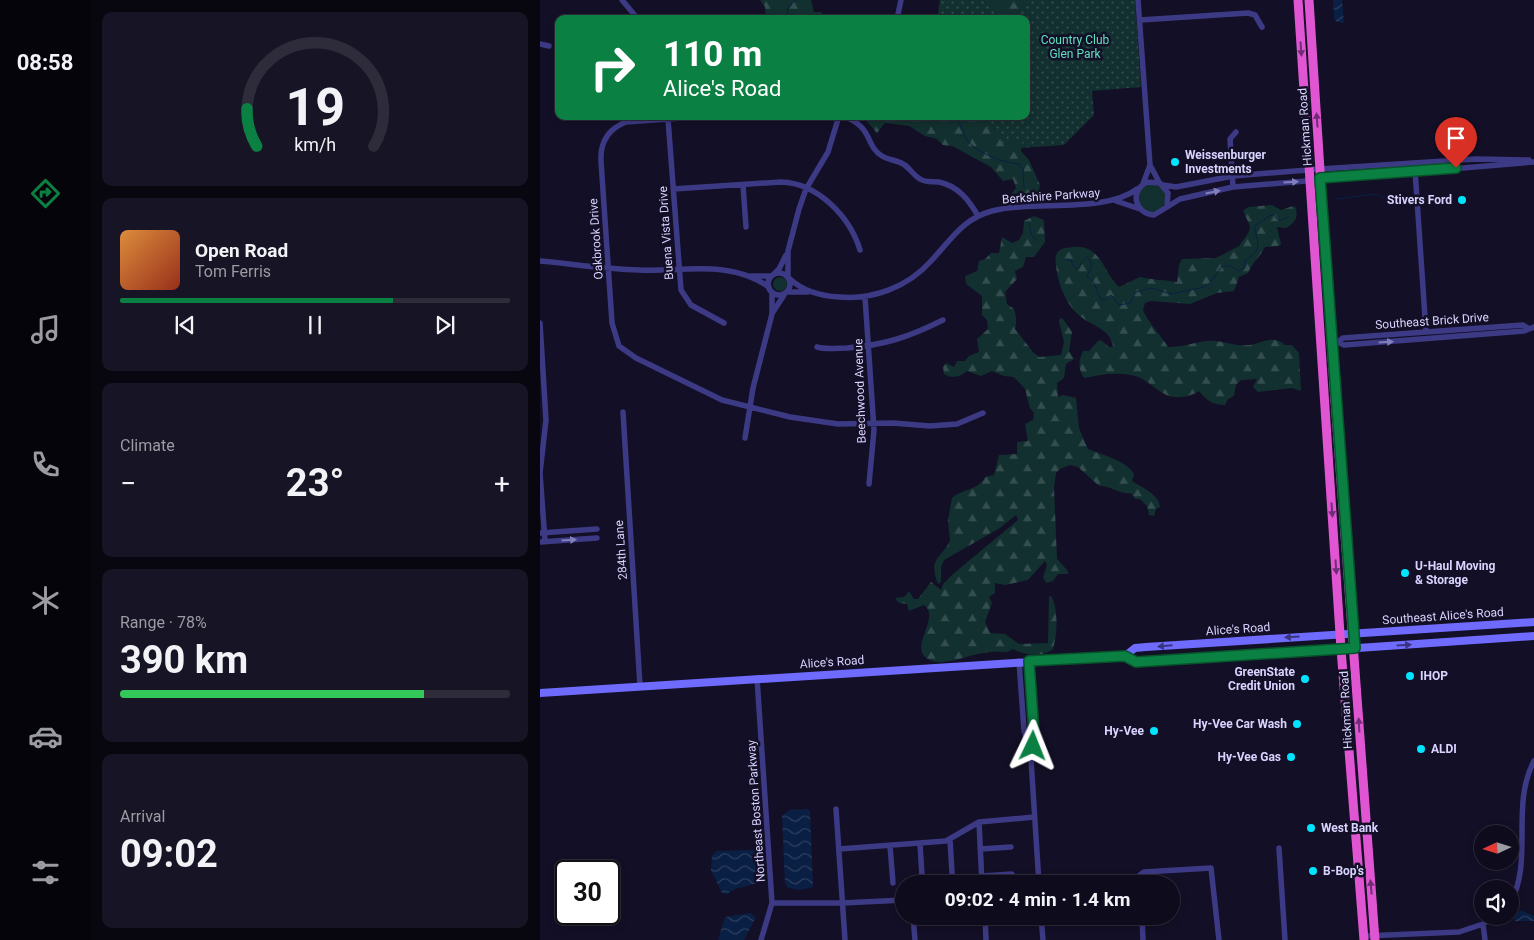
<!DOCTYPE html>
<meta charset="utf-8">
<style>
:root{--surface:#0e0b1c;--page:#171425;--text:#f1f3f6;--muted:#9b9ba3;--line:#2e2b3b;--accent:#0b8043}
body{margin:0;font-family:Roboto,sans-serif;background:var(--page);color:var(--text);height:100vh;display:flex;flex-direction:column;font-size:19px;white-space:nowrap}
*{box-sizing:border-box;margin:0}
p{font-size:16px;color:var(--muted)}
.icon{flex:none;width:28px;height:28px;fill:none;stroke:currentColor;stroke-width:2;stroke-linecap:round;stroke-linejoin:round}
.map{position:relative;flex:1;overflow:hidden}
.details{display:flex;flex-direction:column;gap:12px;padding:12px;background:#08060f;width:450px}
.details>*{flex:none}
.guide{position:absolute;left:15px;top:15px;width:475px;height:105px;border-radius:10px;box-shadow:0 2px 8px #0003,0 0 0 1px var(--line);background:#0b8043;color:#fff;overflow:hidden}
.needle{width:32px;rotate:266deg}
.tools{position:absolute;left:934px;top:825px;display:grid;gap:10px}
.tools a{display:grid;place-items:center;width:45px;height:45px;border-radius:50%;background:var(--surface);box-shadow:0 2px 8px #0003,0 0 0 1px var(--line);font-size:25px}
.speed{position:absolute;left:15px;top:860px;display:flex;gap:10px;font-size:25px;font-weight:700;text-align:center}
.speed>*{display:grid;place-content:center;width:65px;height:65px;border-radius:50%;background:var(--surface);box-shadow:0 2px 8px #0003,0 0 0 1px var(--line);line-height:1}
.speed .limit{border:2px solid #111;border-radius:8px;background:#fff;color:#111}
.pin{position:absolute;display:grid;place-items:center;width:42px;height:42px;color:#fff;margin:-51px -21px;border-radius:50% 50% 50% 0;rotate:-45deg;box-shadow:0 0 5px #0007}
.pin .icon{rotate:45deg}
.me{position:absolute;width:55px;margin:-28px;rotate:2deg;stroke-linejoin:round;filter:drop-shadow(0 0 4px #0008)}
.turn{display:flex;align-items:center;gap:18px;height:105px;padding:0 25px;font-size:22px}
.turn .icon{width:65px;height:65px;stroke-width:2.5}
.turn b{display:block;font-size:35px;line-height:42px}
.big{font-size:38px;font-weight:700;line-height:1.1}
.details .widget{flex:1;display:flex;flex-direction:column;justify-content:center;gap:8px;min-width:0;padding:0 18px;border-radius:10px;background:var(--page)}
.details .dial{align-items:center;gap:0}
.dial svg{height:130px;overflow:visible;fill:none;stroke:var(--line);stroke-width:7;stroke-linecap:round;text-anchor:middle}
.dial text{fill:var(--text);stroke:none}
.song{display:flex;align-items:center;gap:15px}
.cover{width:60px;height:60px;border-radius:8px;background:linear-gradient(135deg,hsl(30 70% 55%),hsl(10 70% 35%))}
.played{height:5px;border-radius:2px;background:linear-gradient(90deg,var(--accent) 70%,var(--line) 70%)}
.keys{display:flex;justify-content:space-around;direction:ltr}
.heat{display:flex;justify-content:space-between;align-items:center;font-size:28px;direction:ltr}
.charge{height:8px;border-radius:4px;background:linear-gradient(90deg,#34c759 78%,var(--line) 0)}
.trip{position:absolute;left:355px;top:875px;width:285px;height:50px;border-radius:25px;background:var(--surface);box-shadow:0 2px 8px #0003,0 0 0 1px var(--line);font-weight:700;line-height:50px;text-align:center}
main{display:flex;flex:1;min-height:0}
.tab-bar{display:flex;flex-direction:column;width:90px;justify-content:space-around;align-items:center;background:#06040b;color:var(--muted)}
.tab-bar .icon{width:35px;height:35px}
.tab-bar .active{color:var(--accent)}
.tab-bar b{font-size:22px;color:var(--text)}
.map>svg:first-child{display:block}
.grass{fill:url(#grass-dots)}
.forest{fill:url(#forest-firs)}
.garden{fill:#12302f}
.water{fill:url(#water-waves)}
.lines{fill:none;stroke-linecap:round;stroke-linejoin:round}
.stream{stroke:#0a1f44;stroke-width:1}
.minor{stroke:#3d3a85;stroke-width:5.5}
.secondary{stroke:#6f6bff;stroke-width:8}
.trunk{stroke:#e055d1;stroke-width:9}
.oneway{fill:#6f2e73}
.oneway2{fill:#837fbc}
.oneway3{fill:#38347d}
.route-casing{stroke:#07532c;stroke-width:12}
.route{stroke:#0b8043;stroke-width:9}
.poi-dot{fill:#00e5ff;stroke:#130f26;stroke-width:2}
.labels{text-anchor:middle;stroke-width:5;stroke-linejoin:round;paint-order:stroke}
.park-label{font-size:12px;fill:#5fe0c0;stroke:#130f26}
.street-label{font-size:12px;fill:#d9d4ff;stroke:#130f26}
.poi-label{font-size:12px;font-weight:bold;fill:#d9d4ff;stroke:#130f26;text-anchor:start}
</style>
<main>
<nav class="tab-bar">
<b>08:58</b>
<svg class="icon active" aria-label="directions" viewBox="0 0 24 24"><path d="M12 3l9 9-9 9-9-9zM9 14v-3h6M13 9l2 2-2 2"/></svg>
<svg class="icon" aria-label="music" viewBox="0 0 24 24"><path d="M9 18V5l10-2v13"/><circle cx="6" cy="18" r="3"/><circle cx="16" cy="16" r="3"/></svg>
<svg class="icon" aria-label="phone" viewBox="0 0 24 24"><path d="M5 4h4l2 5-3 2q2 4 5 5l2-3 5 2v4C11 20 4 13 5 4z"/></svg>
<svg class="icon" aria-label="climate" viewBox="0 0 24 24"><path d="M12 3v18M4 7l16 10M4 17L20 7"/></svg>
<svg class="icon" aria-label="car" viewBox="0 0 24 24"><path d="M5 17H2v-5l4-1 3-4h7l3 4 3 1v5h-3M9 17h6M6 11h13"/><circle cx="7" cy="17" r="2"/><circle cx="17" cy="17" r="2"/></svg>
<svg class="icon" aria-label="filters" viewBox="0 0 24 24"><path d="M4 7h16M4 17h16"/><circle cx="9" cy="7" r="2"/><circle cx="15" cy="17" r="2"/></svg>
</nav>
<section class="details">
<div class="widget dial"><svg viewBox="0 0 100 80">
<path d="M14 69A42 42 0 1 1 86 69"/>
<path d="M14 69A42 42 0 0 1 8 46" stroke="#0b8043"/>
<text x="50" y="56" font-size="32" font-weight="700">19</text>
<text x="50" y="72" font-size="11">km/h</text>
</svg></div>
<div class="widget">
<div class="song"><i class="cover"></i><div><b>Open Road</b><p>Tom Ferris</p></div></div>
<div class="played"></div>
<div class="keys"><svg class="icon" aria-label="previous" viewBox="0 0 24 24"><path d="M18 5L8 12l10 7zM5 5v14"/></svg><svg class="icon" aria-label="pause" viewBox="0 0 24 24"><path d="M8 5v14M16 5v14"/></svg><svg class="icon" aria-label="next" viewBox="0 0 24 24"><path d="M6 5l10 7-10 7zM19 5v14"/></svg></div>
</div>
<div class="widget"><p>Climate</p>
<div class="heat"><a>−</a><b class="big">23°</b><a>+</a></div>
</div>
<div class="widget"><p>Range · 78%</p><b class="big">390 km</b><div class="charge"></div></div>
<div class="widget"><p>Arrival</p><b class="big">09:02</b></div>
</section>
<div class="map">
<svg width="994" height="940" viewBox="0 0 994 940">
<defs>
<pattern id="grass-dots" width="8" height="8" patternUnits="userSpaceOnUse" patternTransform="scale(1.25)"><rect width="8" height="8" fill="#12302f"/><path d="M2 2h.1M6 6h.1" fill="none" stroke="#344d4e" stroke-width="1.8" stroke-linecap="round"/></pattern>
<pattern id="forest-firs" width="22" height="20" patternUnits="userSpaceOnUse" patternTransform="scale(1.25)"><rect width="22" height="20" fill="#12302f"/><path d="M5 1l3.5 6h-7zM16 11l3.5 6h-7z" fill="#344d4e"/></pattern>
<pattern id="water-waves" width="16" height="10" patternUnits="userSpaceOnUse" patternTransform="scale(1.25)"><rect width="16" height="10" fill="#0a1f44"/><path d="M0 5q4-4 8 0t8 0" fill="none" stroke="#2d3f60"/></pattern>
</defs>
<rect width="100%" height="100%" fill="#130f26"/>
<path class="grass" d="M 400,0 L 595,0 L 601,87 L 552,91 L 554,115 L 524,145 L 451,150 L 409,116 L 486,116 L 486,19 L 397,19 Z"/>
<path class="forest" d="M 220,0 L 271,0 L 274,12 L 281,12 L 285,16 L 300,16 L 301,19 L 226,19 L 225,7 Z
M 447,0 L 492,0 C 480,8 473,22 456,14 Z
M 322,116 L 451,116 L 443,120 L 446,126 L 456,133 L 465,146 L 472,140 L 483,139 L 481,151 L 489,160 L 500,185 L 498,196 L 493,199 L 481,194 L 476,197 L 473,196 L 472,193 L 476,188 L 473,179 L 463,181 L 451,167 L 412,146 L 403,145 L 397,139 L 385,136 L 369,126 L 345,123 L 337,133 Z
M 732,205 L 741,210 L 753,206 L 756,208 C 758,219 755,222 746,228 L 737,227 L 741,244 L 738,246 L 725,247 C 720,257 712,263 708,273 L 699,277 L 694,291 L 677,293 L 650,304 L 611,301 L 605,303 L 603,310 C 609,324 620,334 628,347 C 642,347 653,343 666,341 C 680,339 695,347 709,345 C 722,343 734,334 745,345 L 752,345 L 759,353 L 761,391 L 752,388 L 718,392 L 713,387 L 717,379 L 701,380 L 696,385 L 694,396 L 688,399 L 685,405 C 673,405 666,400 659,391 C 653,396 637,399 629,396 C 615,391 608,378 591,375 C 575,372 560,375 544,378 C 538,368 538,362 543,351 L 549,351 L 558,341 L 561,340 L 569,347 L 573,347 C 571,330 555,327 544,319 C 527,308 518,285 516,266 C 515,259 515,252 522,249 C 525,247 530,248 533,247 C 561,244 563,272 579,287 L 600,277 C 613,280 625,280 637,282 L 639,265 L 642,259 L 676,258 L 699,246 L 709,232 L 710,226 L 703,211 L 708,207 Z
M 494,216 L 504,220 L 505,242 L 494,257 L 486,257 L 483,267 L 475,271 L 477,279 L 465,292 L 467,304 L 474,309 C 476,315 477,323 475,329 L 493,352 L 499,357 L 521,355 L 524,342 L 519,321 L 520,318 L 523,319 L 532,332 L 529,351 L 534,359 L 526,364 L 524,378 L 517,383 L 518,397 L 523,395 L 536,398 L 539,428 L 548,449 C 562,455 586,460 594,474 L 592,481 C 601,487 619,494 620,507 L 616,509 L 614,516 L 609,515 L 607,506 L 600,499 L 595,499 L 591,493 C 581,495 570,485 559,486 L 538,467 L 530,465 L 520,469 L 516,473 L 514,487 L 517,559 L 528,571 L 528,574 L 518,574 L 513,581 L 506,583 L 503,577 L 507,565 L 505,561 L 488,580 L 465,585 L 455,583 L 455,593 L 449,597 L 452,603 L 445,622 L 450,633 L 465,634 L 479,644 L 508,643 L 509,597 L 511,596 C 519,609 517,635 513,649 C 502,658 484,655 473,649 C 466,654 460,651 451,652 C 435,653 418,661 402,662 C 396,663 388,660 384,656 C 373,642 400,617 384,605 L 369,611 L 367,604 L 359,603 L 355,598 L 364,597 L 369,591 L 374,599 L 378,599 L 391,582 L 401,590 L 403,584 L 413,574 L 478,520 L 476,515 L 460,528 L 404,560 L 401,567 L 401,582 L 398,584 C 388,558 400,560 410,541 L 408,520 L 412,498 C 422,489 439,490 445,477 L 454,475 L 459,455 L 477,454 L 477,442 L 488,441 L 485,424 L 493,420 L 494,413 L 490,408 L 485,389 L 474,377 L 464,376 L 452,371 L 441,376 L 427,371 C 420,377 412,379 404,374 L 403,367 L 406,363 L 414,367 L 417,361 L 425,361 L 429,356 L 439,352 L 437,339 L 448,329 L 447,320 L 442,315 L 442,296 L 426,284 L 425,276 L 437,271 L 439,261 L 445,259 L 451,253 L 459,253 L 462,237 L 472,243 L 479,240 L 483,233 L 484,221 Z"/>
<path class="garden" d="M598 198a14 14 0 1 1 28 0a14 14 0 1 1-28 0Z
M233 284a7 7 0 1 1 14 0a7 7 0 1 1-14 0Z"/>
<path class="water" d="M 793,0 L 802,0 L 804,23 L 797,22 L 794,19 Z
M 267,809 L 270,811 L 273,887 L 260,890 L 248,888 L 245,884 L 242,816 L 249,810 Z
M 214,850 L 218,853 L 218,883 L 195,889 L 187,894 L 182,893 L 171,870 L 172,856 L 176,851 Z
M 980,910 L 994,916 L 994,921 L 975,921 L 974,919 Z
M 210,913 L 216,917 L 204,940 L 178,940 L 185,917 Z"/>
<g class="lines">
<path class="stream" d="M 246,19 L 248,8 L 255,0
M 411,116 L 417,118 C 421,125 422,133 427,140 C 435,152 464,163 479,164 L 483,169 L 484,188
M 797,199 L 834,194 L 856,202
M 489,223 L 491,234 L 498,242
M 525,259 L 532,261 L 532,264 L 536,269 L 547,257 L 552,264 L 547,276 L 554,283 L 560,298 L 565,300 L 571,295 L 579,305 L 590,303 L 596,292 L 611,288 L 631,294 L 664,287 L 670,283 L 682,266 L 691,266 L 699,271 L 704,268 L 705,260 C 724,251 717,241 714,226 L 733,214 L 739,221 L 748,217"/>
<path class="minor" d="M 82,0 L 98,19
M 598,0 L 610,165 L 619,182
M 357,19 L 361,0
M 600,20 L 708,13 L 715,15 L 722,27
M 0,44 L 9,46
M 170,116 L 86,122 C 68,129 60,142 61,161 L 72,323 L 79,346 L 96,358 L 182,400 L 250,417 L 298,424 L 353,423 L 390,426 L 417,424 L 443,413
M 303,116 C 335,128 324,145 342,156 C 348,160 357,160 363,164 C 370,168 373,175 380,179 C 386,183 393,181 399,182 C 418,186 429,200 438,216
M 128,119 L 141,290 L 151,305 L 184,323
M 875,170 L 886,332
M 603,184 L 610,165
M 203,185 L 206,227
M 623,185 L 636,187 L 693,176 L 780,169 L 936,159 L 989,160
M 693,187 L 690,139 L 696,132
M 133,189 L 241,182 C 278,183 310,217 320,250
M 576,201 L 600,209
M 627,207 L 628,193 L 620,183 L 607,182 C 589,191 595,214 614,215 L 640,199 L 693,187 L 994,162
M 0,261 C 33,264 66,269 99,270 C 143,272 189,259 229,287
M228 284a11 11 0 1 1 22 0a11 11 0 1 1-22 0Z
M 234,274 L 239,269 L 246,255
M 211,276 L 231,276
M 248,277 L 248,251 L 259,209 L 266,189 L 288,152 L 299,116
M 250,279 C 263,291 281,296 299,297 C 333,300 368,287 391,261 C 411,240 422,219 452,211 C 493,200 564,214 597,189
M 247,292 L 268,292
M 325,297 L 334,430 L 329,484
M 233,312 L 244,295
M 0,323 L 6,420 L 0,473 L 5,541
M 791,342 L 798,342 L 804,345 L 984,331 L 994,327
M 798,342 L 803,338 L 983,325 L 988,328
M 277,347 C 287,350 297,348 307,348 C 345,345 369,337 403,320
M 83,412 L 100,686
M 205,438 L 213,388 L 232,314 L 232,292
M 0,533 L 57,529
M 0,542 L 57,538
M 479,661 L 484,730 L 490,755
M 489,661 L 494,733 L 491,759 L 499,884
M 217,678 L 232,903 L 221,940
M 296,809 L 305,940
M 439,822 L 442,884
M 410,839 L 412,873
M 380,844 L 382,876
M 350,846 L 353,883
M 739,848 L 745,940
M 299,849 L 406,841 L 439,822 L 494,817
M 440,849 L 471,847
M 442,876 L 472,874
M 599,884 L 600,875 L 604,872 L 671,868 L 679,940
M 232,903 L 302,903 L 364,900
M 970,903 C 994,862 970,806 994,761
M 373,916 L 375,940
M 445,916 L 446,940
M 501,916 L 503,940
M 602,916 L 603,940
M 943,924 L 945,940
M 824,936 L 919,932 L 943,924 L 956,916"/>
<path class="secondary" d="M 585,656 L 595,648 L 606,647 L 994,622
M 0,693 L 585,656 L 596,662 L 644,660 L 994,636"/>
<path class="trunk" d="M 758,0 L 801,649 L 824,940
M 769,0 L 794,387 L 835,940"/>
</g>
<defs><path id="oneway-solid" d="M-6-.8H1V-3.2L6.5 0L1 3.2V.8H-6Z" transform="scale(1.25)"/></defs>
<g class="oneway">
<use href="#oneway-solid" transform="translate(761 49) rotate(86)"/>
<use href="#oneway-solid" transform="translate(777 120) rotate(-94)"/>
<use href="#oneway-solid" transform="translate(792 510) rotate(86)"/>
<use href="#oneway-solid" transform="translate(796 567) rotate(86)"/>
<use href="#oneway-solid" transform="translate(819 725) rotate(-93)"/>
<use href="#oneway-solid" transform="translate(831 887) rotate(-95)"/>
</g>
<g class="oneway2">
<use href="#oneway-solid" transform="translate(751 182) rotate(-4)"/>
<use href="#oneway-solid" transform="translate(673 192) rotate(-12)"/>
<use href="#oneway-solid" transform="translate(846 342) rotate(-4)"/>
<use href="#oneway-solid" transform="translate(29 540) rotate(-4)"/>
</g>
<g class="oneway3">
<use href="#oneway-solid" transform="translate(752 637) rotate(176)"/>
<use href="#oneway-solid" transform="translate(864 645) rotate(-4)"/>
<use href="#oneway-solid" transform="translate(625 646) rotate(175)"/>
</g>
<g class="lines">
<defs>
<path id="route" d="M 493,746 L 494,733 L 489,661 L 585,656 L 596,662 L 815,648 L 780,178 L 916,168"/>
</defs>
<use href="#route" class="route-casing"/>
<use href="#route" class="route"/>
</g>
<g class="poi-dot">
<circle cx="635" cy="162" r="5"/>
<circle cx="922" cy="200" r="5"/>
<circle cx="865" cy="573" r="5"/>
<circle cx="870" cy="676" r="5"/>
<circle cx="765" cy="679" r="5"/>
<circle cx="757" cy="724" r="5"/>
<circle cx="614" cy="731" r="5"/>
<circle cx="881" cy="749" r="5"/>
<circle cx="751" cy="757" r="5"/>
<circle cx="771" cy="828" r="5"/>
<circle cx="773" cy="871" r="5"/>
</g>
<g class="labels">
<g class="park-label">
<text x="535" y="44">Country Club<tspan x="535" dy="14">Glen Park</tspan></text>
</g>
<g class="street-label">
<text transform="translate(765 127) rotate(-94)" y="4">Hickman Road</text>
<text transform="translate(511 196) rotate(-4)" y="4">Berkshire Parkway</text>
<text transform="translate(126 233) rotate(-94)" y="4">Buena Vista Drive</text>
<text transform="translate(56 239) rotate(-94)" y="4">Oakbrook Drive</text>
<text transform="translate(892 321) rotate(-4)" y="4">Southeast Brick Drive</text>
<text transform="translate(320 391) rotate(-92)" y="4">Beechwood Avenue</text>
<text transform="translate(81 550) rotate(-94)" y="4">284th Lane</text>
<text transform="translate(903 616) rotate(-4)" y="4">Southeast Alice's Road</text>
<text transform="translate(698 629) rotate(-4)" y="4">Alice's Road</text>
<text transform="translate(292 662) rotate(-4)" y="4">Alice's Road</text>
<text transform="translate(806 710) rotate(-93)" y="4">Hickman Road</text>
<text transform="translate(216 811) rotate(-94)" y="4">Northeast Boston Parkway</text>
</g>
<g class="poi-label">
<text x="645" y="159">Weissenburger<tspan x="645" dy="14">Investments</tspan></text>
<text x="912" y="204" text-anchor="end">Stivers Ford</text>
<text x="875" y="570">U-Haul Moving<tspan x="875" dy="14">&amp; Storage</tspan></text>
<text x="755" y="676" text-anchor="end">GreenState<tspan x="755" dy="14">Credit Union</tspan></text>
<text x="880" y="680">IHOP</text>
<text x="747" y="728" text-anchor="end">Hy-Vee Car Wash</text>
<text x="604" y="735" text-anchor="end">Hy-Vee</text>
<text x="891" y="753">ALDI</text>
<text x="741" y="761" text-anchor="end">Hy-Vee Gas</text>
<text x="781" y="832">West Bank</text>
<text x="783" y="875">B-Bop's</text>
</g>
</g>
</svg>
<div class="tools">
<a><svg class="needle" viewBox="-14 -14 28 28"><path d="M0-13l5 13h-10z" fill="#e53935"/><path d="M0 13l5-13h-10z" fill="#9b9ba3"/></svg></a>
<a><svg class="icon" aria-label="sound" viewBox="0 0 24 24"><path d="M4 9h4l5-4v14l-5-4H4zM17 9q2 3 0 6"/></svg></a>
</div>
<div class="speed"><div class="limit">30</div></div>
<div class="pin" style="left:916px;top:168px;background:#d93025"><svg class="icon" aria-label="arrive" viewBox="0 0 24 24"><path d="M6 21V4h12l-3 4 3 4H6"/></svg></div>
<svg class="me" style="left:493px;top:746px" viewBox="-20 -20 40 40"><path d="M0-17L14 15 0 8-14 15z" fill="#0b8043" stroke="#fff" stroke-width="4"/></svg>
<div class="trip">09:02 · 4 min · 1.4 km</div>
<div class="guide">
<div class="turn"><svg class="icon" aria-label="right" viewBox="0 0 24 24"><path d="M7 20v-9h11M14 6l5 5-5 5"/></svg><div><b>110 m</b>Alice's Road</div></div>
</div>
</div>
</main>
